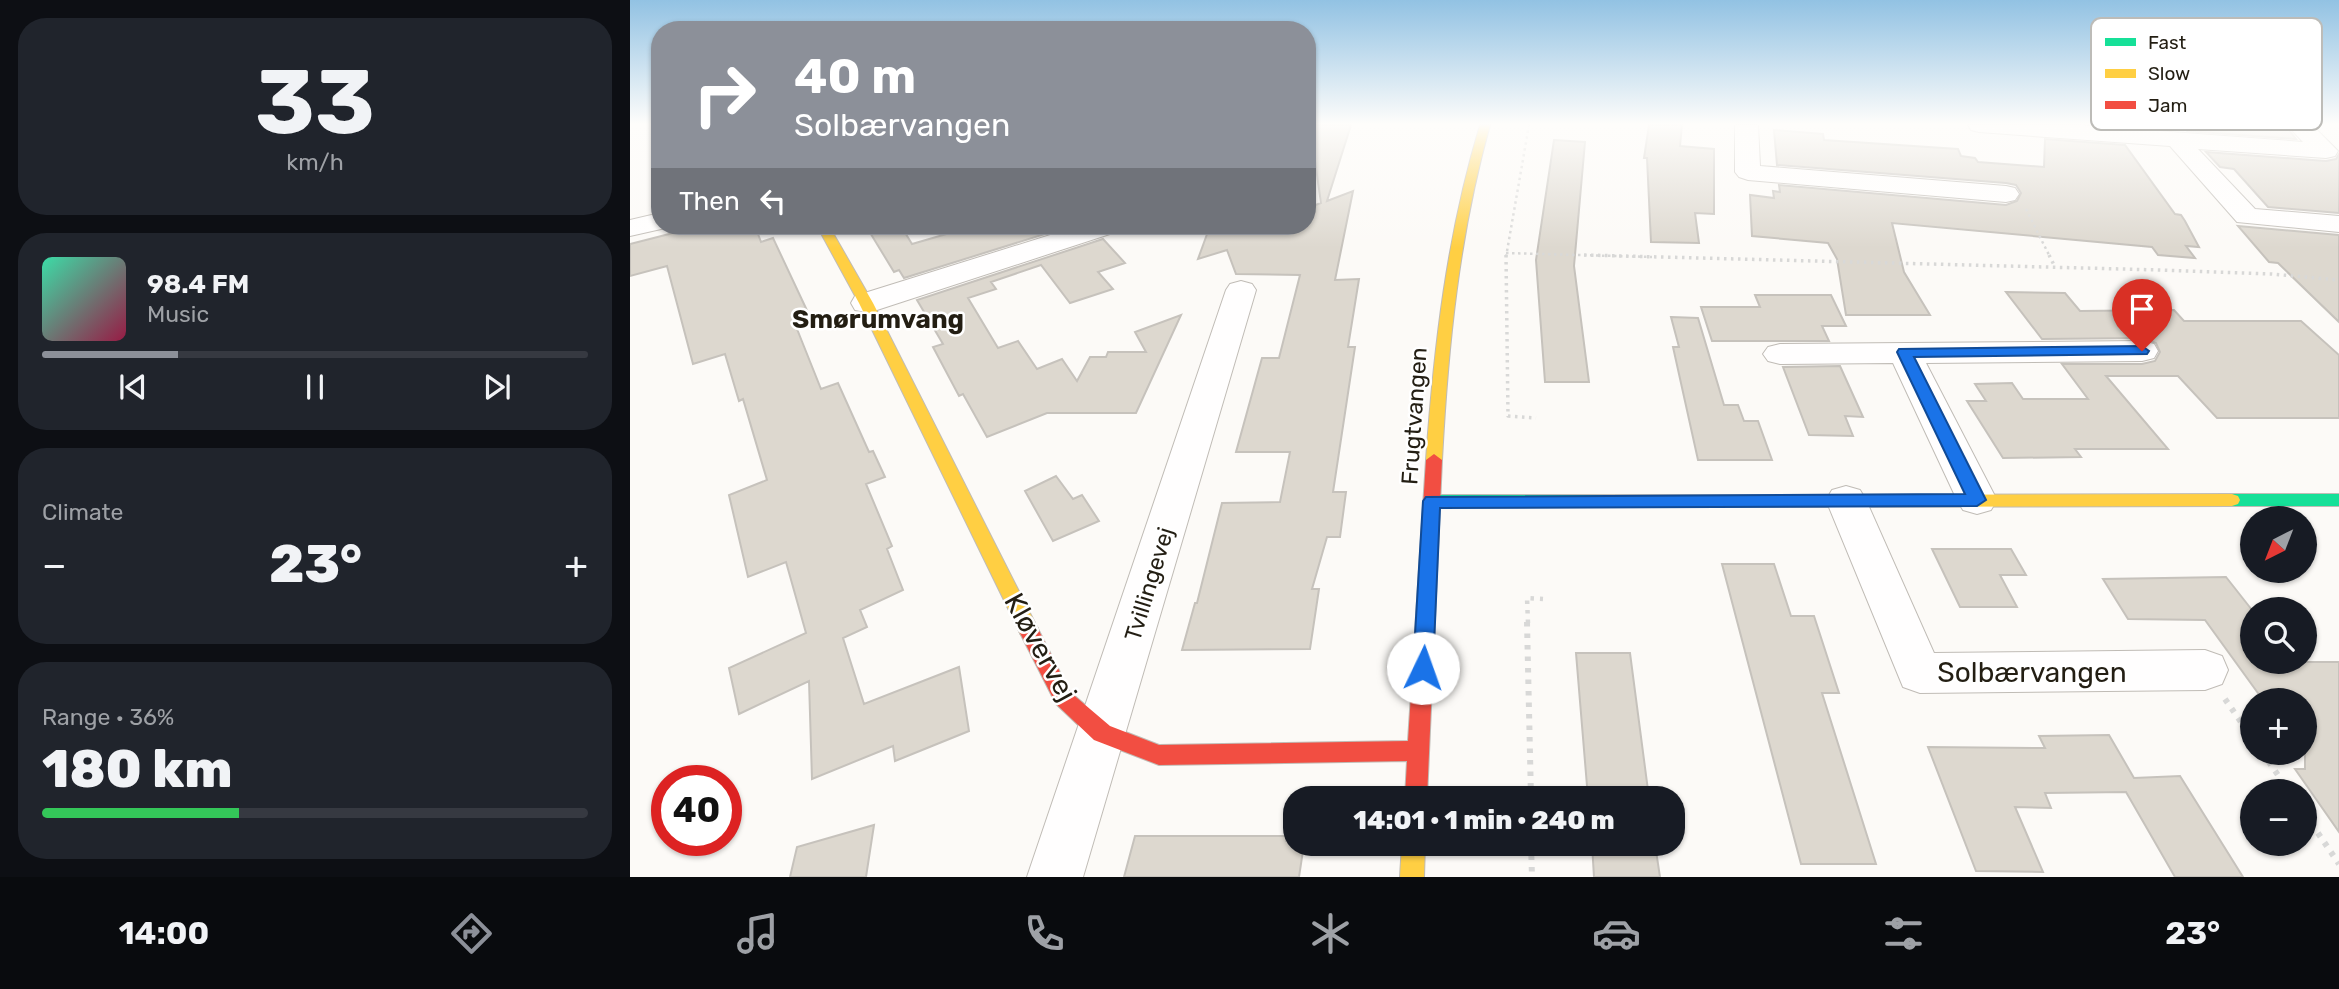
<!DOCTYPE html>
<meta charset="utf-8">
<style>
:root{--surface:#171b24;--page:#20242c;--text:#f1f3f6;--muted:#9ea1a6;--line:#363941;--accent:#8c9099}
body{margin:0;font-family:Rubik,sans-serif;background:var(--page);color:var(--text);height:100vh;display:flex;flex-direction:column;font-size:26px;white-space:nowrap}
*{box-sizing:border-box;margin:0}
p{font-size:23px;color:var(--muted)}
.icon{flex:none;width:38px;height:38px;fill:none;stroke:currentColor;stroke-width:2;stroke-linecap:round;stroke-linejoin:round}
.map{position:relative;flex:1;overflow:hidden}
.panel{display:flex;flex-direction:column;gap:18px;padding:18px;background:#0d0f14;width:630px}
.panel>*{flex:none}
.banner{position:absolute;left:21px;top:21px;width:665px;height:214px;border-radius:28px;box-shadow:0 2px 5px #0004;background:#8c9099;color:#fff;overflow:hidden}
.needle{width:46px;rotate:222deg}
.fabs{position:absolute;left:1610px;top:506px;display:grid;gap:14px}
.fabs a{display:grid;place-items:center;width:77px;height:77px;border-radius:50%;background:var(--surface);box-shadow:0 2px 5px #0004;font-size:35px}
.speed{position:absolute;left:21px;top:765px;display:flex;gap:14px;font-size:35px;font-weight:700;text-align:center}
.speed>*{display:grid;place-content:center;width:91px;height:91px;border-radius:50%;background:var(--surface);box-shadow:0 2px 5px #0004;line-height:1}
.speed .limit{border:10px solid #d22;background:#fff;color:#111}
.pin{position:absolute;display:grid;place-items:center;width:60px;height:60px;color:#fff;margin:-72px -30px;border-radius:50% 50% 50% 0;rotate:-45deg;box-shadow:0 0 7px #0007}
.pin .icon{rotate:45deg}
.me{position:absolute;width:77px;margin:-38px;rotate:3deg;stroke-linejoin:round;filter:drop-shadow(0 0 5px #0008)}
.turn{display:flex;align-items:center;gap:24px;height:147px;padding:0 28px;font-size:32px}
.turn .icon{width:91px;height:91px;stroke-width:2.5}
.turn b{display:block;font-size:49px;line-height:60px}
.then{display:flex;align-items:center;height:66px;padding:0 28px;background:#0003;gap:14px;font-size:26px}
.big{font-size:52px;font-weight:800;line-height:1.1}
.panel .widget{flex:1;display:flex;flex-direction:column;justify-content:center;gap:10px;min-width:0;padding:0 24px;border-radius:28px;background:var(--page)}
.panel .dial{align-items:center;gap:0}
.dial b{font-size:91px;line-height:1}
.song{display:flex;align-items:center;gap:21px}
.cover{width:84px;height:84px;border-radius:10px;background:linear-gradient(135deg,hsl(160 70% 55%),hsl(340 70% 35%))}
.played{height:7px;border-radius:4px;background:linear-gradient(90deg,var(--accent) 25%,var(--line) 25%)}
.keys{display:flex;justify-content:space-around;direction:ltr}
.heat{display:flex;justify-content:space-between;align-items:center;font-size:38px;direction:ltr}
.charge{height:10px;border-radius:5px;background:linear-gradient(90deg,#34c759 36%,var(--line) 0)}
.trip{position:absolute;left:653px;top:786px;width:402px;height:70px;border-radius:28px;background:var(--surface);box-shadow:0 2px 5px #0004;font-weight:800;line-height:70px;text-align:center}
.dock{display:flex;height:112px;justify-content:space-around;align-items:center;background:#090b0e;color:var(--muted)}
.dock .icon{width:49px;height:49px}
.dock .on{color:var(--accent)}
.dock b{font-size:32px;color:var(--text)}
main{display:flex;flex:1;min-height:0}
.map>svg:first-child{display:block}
.building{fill:#ddd8cf;stroke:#c6c2bc;stroke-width:2}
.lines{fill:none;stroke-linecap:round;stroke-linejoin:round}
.street-casing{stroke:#c0bcb6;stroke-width:2}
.fast-casing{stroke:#c0bcb6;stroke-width:2}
.slow-casing{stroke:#c0bcb6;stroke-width:2}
.jam-casing{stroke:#c0bcb6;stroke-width:2}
.path-far3{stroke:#d8d8d7;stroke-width:2.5;stroke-dasharray:2.5 3.5;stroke-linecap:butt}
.path-far2{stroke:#d8d8d7;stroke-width:3.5;stroke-dasharray:2.5 4.5;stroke-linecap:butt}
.path-far1{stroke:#d8d8d7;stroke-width:4.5;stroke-dasharray:3.5 6;stroke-linecap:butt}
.path{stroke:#d8d8d7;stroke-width:6;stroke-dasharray:4.5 7;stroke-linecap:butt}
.street{fill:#fffefe;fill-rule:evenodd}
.fast{fill:#16e098;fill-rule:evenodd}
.slow{fill:#ffcf43;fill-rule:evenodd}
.jam{fill:#f24e42;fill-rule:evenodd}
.route{fill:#1a73e8;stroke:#114b97;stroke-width:2}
.labels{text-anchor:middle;stroke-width:5;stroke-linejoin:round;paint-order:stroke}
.street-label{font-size:23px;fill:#231e13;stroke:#fff}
.quarter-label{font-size:26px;font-weight:bold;fill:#231e13;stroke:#fff}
.near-street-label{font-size:28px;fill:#231e13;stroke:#fff}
.key{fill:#fff;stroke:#bdbcb8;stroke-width:2}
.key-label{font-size:19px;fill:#231e13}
</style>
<main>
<section class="panel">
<div class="widget dial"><b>33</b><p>km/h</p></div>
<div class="widget">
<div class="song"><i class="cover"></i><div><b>98.4 FM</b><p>Music</p></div></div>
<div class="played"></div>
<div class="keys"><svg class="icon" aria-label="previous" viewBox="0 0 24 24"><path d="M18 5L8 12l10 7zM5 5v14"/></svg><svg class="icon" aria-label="pause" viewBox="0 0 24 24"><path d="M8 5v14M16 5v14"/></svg><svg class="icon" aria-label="next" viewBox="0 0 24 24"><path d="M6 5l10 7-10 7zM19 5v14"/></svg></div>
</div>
<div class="widget"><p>Climate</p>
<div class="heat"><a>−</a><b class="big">23°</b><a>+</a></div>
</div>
<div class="widget"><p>Range · 36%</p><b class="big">180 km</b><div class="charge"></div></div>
</section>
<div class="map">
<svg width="1709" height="877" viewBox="0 0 1709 877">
<rect width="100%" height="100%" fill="#fcfaf7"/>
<path class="building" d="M 680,125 L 721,125 L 697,201 L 723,191 L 705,280 L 729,279 L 718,347 L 725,347 L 703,492 L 716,492 L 710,537 L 697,537 L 682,589 L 689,589 L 680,649 L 552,650 L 565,603 L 567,603 L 592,503 L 650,502 L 660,452 L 606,452 L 632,358 L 649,358 L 670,275 L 606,274 L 597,250 L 568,259 L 580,226 L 677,226 L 677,208 L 691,203 Z
M 1019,125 L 1052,125 L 1050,146 L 1084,149 L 1084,214 L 1065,213 L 1069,243 L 1021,242 L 1017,158 L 1014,158 Z
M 1553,125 L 1655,125 L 1666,139 L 1557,131 Z
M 1144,130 L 1193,134 L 1194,140 L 1328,149 L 1331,156 L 1345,158 L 1348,162 L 1414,167 L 1415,139 L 1495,145 L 1545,214 L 1551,215 L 1555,221 L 1569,247 L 1556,246 L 1565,258 L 1528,255 L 1522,247 L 1262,223 L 1274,272 L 1300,315 L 1216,315 L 1207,259 L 1198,243 L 1122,236 L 1120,195 L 1144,198 L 1143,191 L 1150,192 L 1149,185 L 1376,205 L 1387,201 L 1391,193 L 1386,185 L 1376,183 L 1147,165 Z
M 924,140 L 955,142 L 944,266 L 959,382 L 915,382 L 906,260 Z
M 1576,152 L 1696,161 L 1706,159 L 1709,154 L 1709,213 L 1638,207 L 1604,169 L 1590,167 Z
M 44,226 L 125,226 L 131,242 L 143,238 L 181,319 L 165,324 L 191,389 L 208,383 L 239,452 L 243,451 L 255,477 L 236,484 L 262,546 L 257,549 L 273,590 L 230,610 L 237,627 L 213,638 L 234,704 L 329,667 L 339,731 L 265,761 L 263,746 L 182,779 L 179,681 L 109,714 L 99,668 L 176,633 L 156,562 L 118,577 L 99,495 L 137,480 L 113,399 L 109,401 L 95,354 L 63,364 L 37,266 L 0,276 L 0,244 L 47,232 Z
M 236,226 L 271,226 L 282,244 L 344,226 L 432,226 L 434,228 L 274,278 L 269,270 L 264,272 Z
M 1608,226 L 1709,235 L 1709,322 L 1648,263 L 1639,262 Z
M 473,239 L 495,263 L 468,272 L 483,289 L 440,303 L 411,265 L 361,282 L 366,289 L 338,298 L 368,348 L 388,341 L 407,369 L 432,359 L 447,381 L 460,357 L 476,357 L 478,352 L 516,352 L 505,332 L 551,315 L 506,413 L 417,413 L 357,437 L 333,394 L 329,396 L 303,347 L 313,344 L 287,300 Z
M 1376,292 L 1435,293 L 1450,311 L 1544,310 L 1554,321 L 1671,321 L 1709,355 L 1709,418 L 1587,418 L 1548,376 L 1476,376 L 1538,449 L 1445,449 L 1451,457 L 1373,458 L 1337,401 L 1356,401 L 1345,384 L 1382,383 L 1393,399 L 1458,399 L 1432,364 L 1512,364 L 1525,361 L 1530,352 L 1526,343 L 1513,338 L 1412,339 Z
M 1125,295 L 1201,295 L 1216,326 L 1192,326 L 1199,341 L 1082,341 L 1071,307 L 1130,307 Z
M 1041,317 L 1068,318 L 1094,405 L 1108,405 L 1114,421 L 1128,421 L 1142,460 L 1068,460 L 1043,347 L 1049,347 Z
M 1210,366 L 1233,417 L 1215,416 L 1223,436 L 1179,435 L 1153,367 Z
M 426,476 L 443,499 L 452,495 L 469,521 L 423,541 L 395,491 Z
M 1302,549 L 1381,549 L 1396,575 L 1370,575 L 1387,607 L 1330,607 Z
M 1092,564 L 1144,564 L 1161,616 L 1184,616 L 1209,693 L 1192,693 L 1246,864 L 1171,864 Z
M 1596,577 L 1622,610 L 1622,662 L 1709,662 L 1709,832 L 1665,769 L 1675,769 L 1675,700 L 1633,700 L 1575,620 L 1498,619 L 1473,579 Z
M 946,653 L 1000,653 L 1019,798 L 958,798 Z
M 1479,735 L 1504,778 L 1550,776 L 1613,877 L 1545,877 L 1496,792 L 1415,793 L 1421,808 L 1385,807 L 1413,872 L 1346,871 L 1298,747 L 1415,748 L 1409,736 Z
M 244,825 L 236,877 L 160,877 L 167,847 Z
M 505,836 L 656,836 L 656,841 L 674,844 L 669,877 L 494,877 Z
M 962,844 L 1025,844 L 1030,877 L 964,877 Z"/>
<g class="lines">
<defs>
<path id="street" d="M 1105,125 L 1128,125 L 1130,166 L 1376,186 L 1385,188 L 1389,194 L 1385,200 L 1376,202 L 1118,180 L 1109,177 L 1105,172 Z
M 1338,125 L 1448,125 L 1673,142 L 1657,125 L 1682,125 L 1708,151 L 1705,156 L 1696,158 L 1568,149 L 1625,209 L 1709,216 L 1709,232 L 1607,222 L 1540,146 L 1349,132 L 1341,130 Z
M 30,213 L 30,226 L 40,227 L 0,236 L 0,220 Z
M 449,226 L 490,226 L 486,232 L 247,310 L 236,312 L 225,310 L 221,303 L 225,296 Z
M 611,281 L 622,284 L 626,290 L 453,877 L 397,877 L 596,290 L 600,284 Z
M 1512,341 L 1524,344 L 1528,351 L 1524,358 L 1512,361 L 1296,363 L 1367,500 L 1361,510 L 1347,514 L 1333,510 L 1327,500 L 1263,363 L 1150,364 L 1138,361 L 1133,354 L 1138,347 L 1150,344 Z
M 1216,486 L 1230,490 L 1236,500 L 1304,653 L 1575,650 L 1592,656 L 1598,670 L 1592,684 L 1575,690 L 1290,693 L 1273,687 L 1196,500 L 1202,490 Z"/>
<path id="fast" d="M 1602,494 L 1709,494 L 1709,506 L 1602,506 L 1596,504 L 1594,500 L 1596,496 Z
M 802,495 L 1144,495 L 1150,497 L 1152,501 L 1150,505 L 1144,507 L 802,507 L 796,505 L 794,501 L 796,497 Z"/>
<path id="slow" d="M 850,125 L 860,125 C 829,235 818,346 812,460 L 804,466 L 796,460 C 804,346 817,235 850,125 Z
M 187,226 L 199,226 L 243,303 L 408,629 L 405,635 L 398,637 L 391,635 L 229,303 Z
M 1602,494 L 1608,496 L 1610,500 L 1608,504 L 1602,506 L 1144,507 L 1138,505 L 1136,501 L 1138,497 L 1144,495 Z
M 772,844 L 795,844 L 794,877 L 770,877 Z"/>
<path id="jam" d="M 804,454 L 812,460 L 797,798 L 775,798 L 777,761 L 529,765 L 464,740 L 426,704 L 388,629 L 391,623 L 398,621 L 405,623 L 440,692 L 480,726 L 529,745 L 778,741 L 796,460 Z"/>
</defs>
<use href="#street" class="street-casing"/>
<use href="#fast" class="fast-casing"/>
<use href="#slow" class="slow-casing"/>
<use href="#jam" class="jam-casing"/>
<path class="path-far3" d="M 1396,209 L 1420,257
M 876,253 L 1022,257
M 876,257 L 899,125"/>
<path class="path-far2" d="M 876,255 L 878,416 L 906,418
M 954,255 L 1530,270 L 1641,274 L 1709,280
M 1419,255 L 1425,267"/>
<path class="path-far1" d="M 898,623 L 897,598 L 913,599"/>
<path class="path" d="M 897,622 L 901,798
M 1595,699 L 1622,738
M 1632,752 L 1659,791
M 1675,814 L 1709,864
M 901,844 L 902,877"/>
<use href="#street" class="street"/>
<use href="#fast" class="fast"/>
<use href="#slow" class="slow"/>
<use href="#jam" class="jam"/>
</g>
<linearGradient id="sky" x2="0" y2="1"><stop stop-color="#92c2e3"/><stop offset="0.5" stop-color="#fefdfb"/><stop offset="1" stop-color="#fefdfb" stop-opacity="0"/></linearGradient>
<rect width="1709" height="248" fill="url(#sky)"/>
<path class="route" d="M 1512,346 L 1519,351 L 1517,354 L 1284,357 L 1356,500 L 1347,506 L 810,508 L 803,668 L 800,674 L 793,676 L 786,674 L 783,668 L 793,501 L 796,497 L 1335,494 L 1267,352 L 1269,349 Z"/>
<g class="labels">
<g class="street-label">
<text transform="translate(784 416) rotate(-86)" y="8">Frugtvangen</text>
<text transform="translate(519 584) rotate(-73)" y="8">Tvillingevej</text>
</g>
<g class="quarter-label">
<text x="248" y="328">Smørumvang</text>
</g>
<g class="near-street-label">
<text transform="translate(411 647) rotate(61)" y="10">Kløvervej</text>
<text x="1402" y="682">Solbærvangen</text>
</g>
</g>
<rect x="1461" y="18" width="231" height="112" rx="10" class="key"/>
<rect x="1475" y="38" width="31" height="8" fill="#16e098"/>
<rect x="1475" y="69" width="31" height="9" fill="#ffcf43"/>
<rect x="1475" y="101" width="31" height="8" fill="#f24e42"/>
<g class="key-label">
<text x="1518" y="49">Fast</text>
<text x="1518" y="80">Slow</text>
<text x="1518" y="112">Jam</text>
</g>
</svg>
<div class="fabs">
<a><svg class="needle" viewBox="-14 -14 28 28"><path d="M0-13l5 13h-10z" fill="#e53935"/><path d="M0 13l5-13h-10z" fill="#9ea1a6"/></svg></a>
<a><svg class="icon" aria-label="search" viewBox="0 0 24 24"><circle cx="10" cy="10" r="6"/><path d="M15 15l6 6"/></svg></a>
<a>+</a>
<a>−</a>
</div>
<div class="speed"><div class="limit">40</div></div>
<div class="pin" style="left:1512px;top:351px;background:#d93025"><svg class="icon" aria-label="arrive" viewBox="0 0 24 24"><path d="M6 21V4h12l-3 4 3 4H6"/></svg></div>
<svg class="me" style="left:793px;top:668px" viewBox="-20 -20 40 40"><circle r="19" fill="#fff"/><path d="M0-13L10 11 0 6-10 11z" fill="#1a73e8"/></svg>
<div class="trip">14:01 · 1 min · 240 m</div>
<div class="banner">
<div class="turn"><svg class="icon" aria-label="right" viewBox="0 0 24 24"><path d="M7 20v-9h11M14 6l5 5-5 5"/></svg><div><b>40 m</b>Solbærvangen</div></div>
<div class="then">Then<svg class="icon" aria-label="left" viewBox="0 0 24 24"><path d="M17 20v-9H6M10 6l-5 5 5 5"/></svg></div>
</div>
</div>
</main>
<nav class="dock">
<b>14:00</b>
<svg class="icon on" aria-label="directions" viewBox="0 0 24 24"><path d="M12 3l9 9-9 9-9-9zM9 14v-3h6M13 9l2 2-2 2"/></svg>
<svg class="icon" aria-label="music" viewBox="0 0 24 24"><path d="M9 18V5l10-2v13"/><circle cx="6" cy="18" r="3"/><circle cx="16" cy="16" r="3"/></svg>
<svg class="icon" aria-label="phone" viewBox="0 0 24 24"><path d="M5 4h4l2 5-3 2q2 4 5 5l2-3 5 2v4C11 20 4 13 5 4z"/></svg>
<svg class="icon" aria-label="climate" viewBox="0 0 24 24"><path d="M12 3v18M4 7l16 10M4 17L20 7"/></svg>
<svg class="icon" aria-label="car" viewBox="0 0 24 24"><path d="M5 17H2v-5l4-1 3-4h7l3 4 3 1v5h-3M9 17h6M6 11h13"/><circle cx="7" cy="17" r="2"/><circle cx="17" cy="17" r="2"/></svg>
<svg class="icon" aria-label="filters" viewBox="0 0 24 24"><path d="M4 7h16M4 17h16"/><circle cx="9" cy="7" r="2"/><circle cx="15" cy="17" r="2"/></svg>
<b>23°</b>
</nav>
